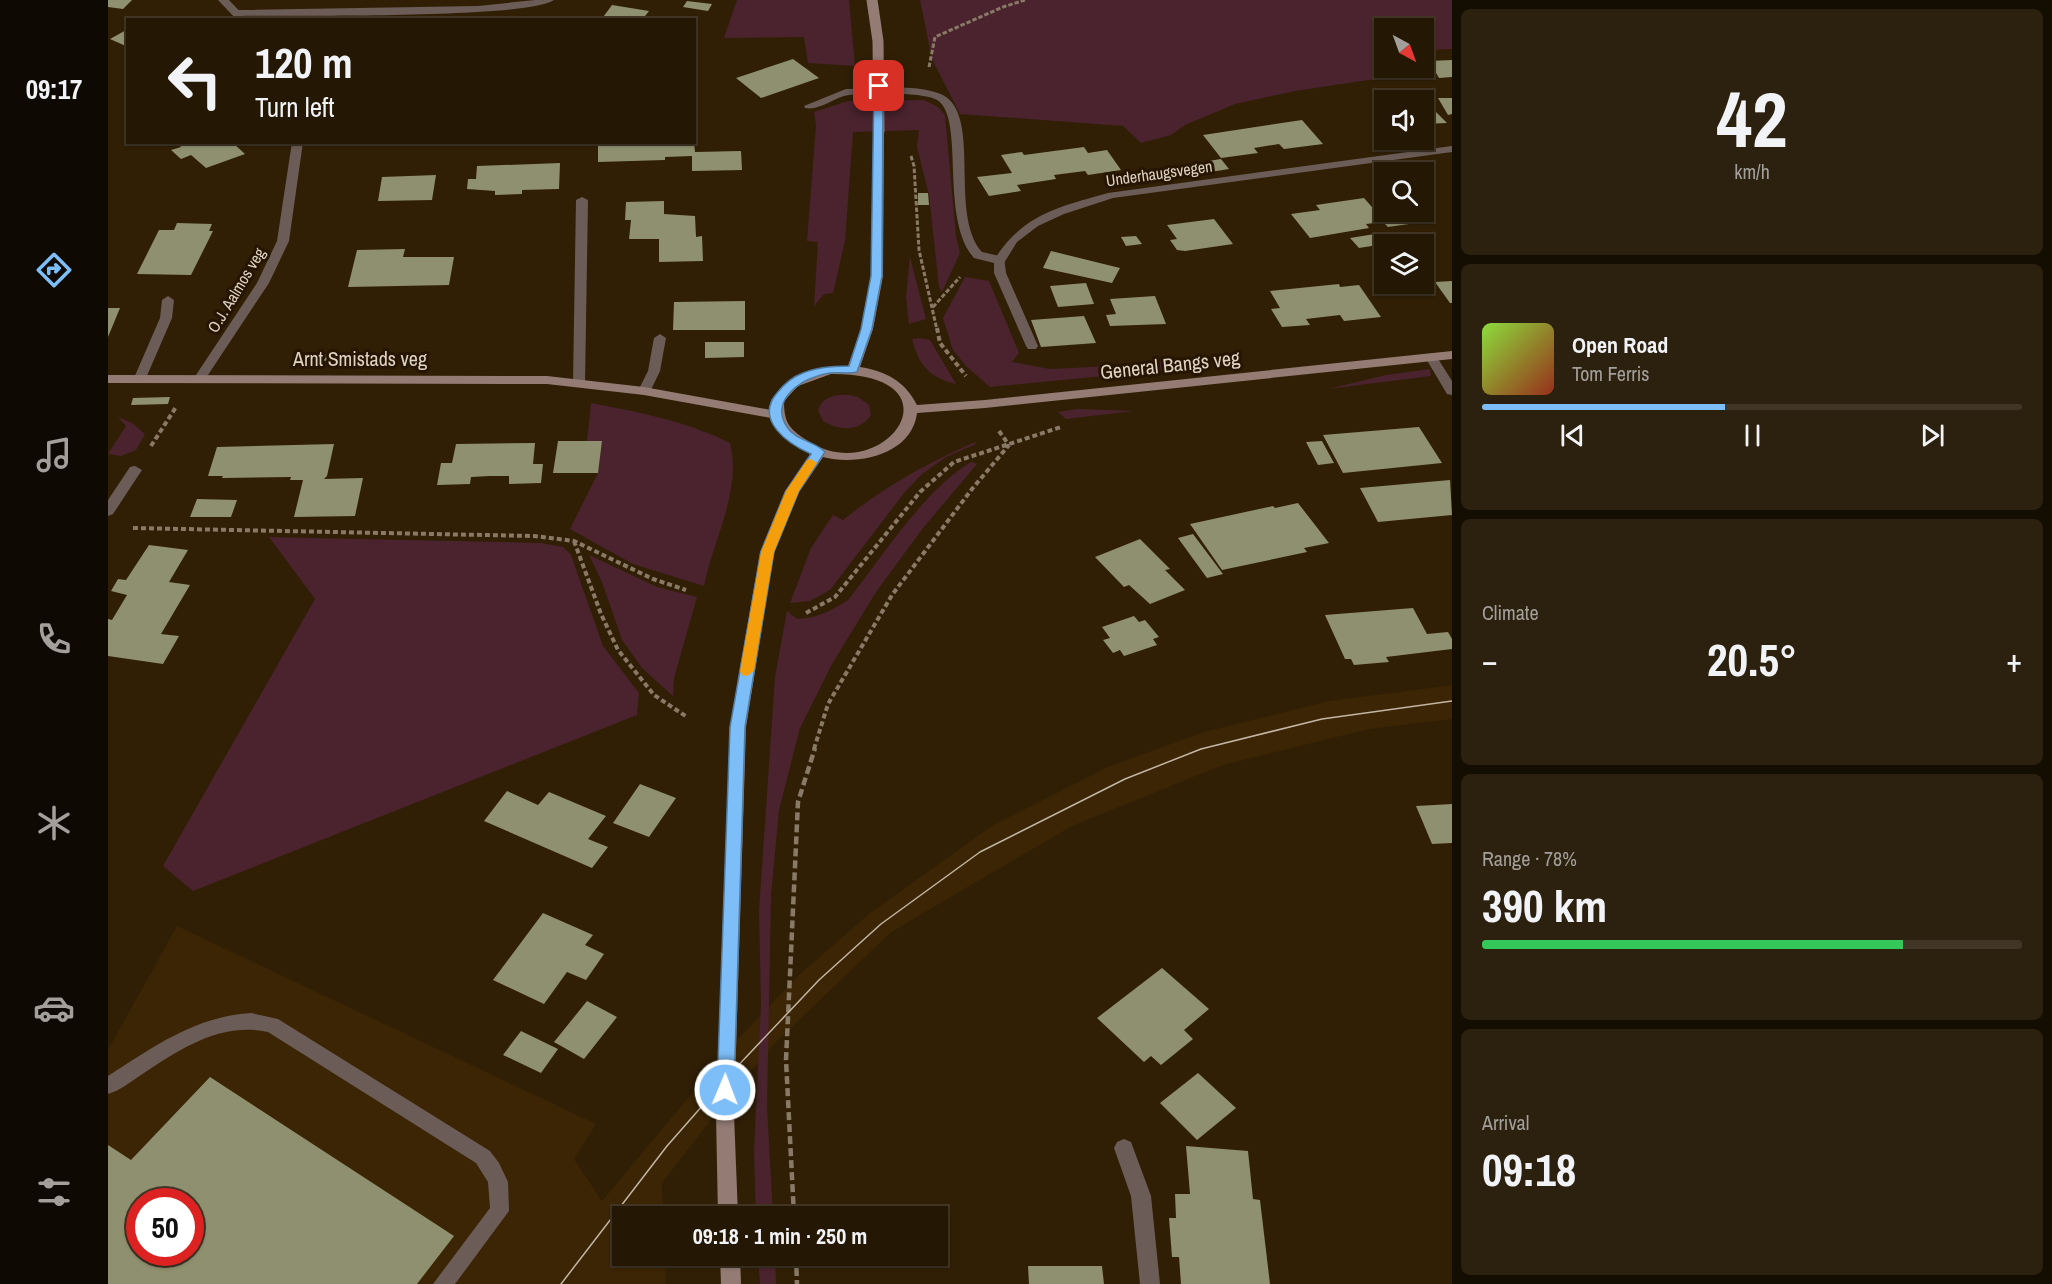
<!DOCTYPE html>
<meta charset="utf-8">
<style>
:root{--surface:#241704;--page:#2c200e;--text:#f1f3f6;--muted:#a39f9a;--line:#413626;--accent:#7dbef9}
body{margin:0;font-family:"Archivo Narrow",sans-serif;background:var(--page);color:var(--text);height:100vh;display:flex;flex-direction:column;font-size:22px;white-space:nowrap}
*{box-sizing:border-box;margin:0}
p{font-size:20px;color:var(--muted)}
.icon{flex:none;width:33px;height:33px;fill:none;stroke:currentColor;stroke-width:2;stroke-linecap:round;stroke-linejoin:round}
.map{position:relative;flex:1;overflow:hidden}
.panel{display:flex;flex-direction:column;gap:9px;padding:9px;background:#140d02;width:600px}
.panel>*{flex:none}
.banner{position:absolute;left:18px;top:18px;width:570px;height:126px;border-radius:0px;box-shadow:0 2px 4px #0004,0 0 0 2px var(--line);background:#241704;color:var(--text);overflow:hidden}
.needle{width:39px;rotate:139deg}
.tools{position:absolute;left:1266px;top:18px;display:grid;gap:12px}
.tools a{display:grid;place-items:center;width:60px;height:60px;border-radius:0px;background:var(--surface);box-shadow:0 2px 4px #0004,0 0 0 2px var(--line);font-size:30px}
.speed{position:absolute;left:18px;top:1188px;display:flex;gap:12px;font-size:30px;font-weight:700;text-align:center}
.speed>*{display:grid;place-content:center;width:78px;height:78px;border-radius:50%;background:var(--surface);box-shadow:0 2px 4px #0004,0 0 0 2px var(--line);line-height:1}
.speed .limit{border:9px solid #d22;background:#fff;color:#111}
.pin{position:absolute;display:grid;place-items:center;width:51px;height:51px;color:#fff;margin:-26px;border-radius:12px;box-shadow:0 3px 9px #0006}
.me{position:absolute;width:66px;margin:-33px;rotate:1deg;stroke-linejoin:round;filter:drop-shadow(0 0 4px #0008)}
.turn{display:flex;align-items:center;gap:21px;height:126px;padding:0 30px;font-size:27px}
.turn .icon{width:78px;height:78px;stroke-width:2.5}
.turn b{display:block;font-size:42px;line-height:51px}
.big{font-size:45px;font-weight:700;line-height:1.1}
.panel .tile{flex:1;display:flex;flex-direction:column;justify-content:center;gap:9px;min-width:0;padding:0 21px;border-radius:9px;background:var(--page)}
.panel .dial{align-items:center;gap:0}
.dial b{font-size:78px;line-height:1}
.song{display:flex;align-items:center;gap:18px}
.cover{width:72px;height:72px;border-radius:9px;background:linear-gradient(135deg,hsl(90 70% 55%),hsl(10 70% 35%))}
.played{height:6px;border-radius:3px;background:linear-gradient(90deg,var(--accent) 45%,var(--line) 45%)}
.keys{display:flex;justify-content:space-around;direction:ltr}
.heat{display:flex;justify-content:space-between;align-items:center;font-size:33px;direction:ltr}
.charge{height:9px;border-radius:4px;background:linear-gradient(90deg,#34c759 78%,var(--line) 0)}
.trip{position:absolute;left:504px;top:1206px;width:336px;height:60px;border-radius:0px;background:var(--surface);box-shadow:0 2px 4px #0004,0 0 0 2px var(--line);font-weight:700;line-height:60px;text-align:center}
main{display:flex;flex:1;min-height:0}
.dock{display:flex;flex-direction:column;width:108px;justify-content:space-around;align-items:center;background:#0e0902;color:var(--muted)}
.dock .icon{width:42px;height:42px}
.dock .on{color:var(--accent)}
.dock b{font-size:27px;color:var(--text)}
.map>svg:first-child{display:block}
.built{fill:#3b2504;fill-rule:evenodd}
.green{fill:#4a232e}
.building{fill:#8f906f;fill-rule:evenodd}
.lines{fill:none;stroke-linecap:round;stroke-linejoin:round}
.path-far2{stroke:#887a66;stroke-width:3;stroke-dasharray:4.5 2;stroke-linecap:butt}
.path-far1{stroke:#887a66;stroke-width:4;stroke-dasharray:5 3;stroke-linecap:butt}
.path{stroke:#887a66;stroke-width:4.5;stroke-dasharray:8 4;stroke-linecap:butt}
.lane{fill:#6b5c57;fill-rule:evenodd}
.street{fill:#6b5c57;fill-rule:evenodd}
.secondary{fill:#947c75;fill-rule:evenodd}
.tram{stroke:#c3b6a6;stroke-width:1.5}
.secondary-bridge{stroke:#947c75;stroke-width:11}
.route{fill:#7dbef9;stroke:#517ca2;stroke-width:1.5}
.slow{fill:#f59e0b}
.labels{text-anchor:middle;stroke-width:6;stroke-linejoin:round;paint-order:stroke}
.far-street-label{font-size:16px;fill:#dfd3c5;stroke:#261500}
.street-label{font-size:20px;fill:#dfd3c5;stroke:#261500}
</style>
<main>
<nav class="dock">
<b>09:17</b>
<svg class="icon on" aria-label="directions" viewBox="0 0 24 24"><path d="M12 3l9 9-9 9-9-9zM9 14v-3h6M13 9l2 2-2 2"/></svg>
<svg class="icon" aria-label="music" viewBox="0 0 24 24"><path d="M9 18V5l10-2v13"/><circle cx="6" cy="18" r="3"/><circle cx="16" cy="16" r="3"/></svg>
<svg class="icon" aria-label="phone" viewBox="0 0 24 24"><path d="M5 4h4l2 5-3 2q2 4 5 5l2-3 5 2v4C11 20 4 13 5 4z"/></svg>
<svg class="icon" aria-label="climate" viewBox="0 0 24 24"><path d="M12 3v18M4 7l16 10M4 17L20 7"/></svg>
<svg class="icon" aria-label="car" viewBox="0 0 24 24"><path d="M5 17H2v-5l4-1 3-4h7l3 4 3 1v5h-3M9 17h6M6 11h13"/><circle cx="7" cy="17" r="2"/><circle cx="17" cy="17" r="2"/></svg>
<svg class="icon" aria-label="filters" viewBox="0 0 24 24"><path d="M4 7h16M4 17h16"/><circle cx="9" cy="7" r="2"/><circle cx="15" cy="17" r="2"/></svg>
</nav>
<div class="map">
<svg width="1344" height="1284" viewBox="0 0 1344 1284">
<rect width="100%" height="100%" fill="#301f05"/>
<path class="built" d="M 1344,685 L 1344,719 L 1261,729 L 1115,765 L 964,826 L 783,932 L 665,1045 L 609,1112 L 554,1183 L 555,1216 L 514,1216 L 514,1256 L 557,1256 L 558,1284 L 0,1284 L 0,1050 L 69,926 L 488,1124 L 466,1159 L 494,1201 L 626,1043 L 692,974 L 761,914 L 885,825 L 1002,766 L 1096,732 L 1222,701 ZM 32,1202 L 82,1202 L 82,1252 L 32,1252 Z"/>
<path class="green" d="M 629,0 L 741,0 L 747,66 L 700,63 L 696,37 L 616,38 Z
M 812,0 L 1344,0 L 1344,49 L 1316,50 L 1316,28 L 1276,28 L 1276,68 L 1313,68 L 1313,72 L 1187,91 L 1127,104 L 1077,125 L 1063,135 L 1033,143 L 1015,126 L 852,114 L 824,59 Z
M 816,100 L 830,107 L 837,115 L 848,236 L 852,253 L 834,292 L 831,287 L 821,195 L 809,147 L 811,130 L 745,132 L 737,241 L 725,293 L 716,294 L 706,306 L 710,242 L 699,241 L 708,125 L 706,112 L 740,101 Z
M 802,257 L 818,319 L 801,324 L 798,297 Z
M 857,277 L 881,281 L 911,353 L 904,362 L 942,369 L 985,367 L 1082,358 L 1089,367 L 882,387 L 858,366 L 845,350 L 835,318 Z
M 812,338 L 822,340 L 848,384 C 821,377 811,366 804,339 Z
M 1322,369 L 1323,376 L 1220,389 L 1278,375 Z
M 741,395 L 750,397 L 761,405 L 763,415 C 752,432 731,431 715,421 L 710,410 C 715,396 728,394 741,395 Z
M 483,403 C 531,412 578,421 622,443 C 634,491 605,540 596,586 L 525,564 L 462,529 L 490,473 L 494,442 L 479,441 Z
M 969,409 L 1026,411 L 958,419 L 950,412 Z
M 10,417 L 24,423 L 37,434 L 28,450 L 13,456 L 0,454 L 18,426 Z
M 867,442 L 868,444 L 838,457 L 814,474 L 796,493 L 722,590 L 702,601 L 682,603 L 703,548 L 725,515 L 735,520 C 776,487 819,463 867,442 Z
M 863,462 L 869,464 L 815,528 L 768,592 L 724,664 L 692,728 L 671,810 L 663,895 L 659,1107 L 665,1216 L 648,1216 L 646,1152 L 653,1005 L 651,911 L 667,677 L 679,611 L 689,619 C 709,618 723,611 740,600 C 775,556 816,490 863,462 Z
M 161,537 L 433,543 L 455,547 L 463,555 L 495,646 L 531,693 L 529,715 L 85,891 L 55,866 L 207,599 Z
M 481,555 L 549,587 L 589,597 L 566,678 L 565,696 L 534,668 L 514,640 L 494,582 Z
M 650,1256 L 667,1256 L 668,1284 L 652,1284 Z"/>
<path class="building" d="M 0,0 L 24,0 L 15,9 L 0,7 Z
M 579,1 L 604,4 L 600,11 L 575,7 Z
M 504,5 L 541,11 L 534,20 L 493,20 Z
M 20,29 L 20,47 L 2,39 Z
M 685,59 L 711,78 L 653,98 L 628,78 Z
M 1344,60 L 1344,77 L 1331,78 L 1321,61 Z
M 1307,91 L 1339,123 L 1316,124 L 1316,100 L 1304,100 L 1296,92 Z
M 1330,98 L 1344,98 L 1344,114 L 1340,115 Z
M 1194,120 L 1215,144 L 1176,149 L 1171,144 L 1158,146 L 1146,148 L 1150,153 L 1113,158 L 1095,135 Z
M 69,142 L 125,143 L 137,154 L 98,168 L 83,155 L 73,159 L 63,150 L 73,147 Z
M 490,142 L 586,142 L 587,152 L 633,151 L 634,170 L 584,171 L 584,156 L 557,157 L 557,160 L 490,162 Z
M 976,147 L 980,153 L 999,150 L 1013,170 L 980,175 L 977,171 L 946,175 L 948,179 L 909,185 L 913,191 L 881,196 L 869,177 L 904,173 L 893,155 L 914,152 L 916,155 Z
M 1113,159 L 1121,169 L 1096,173 L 1088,163 Z
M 452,163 L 451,189 L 414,190 L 414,194 L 387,195 L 387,191 L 359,189 L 360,179 L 368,179 L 369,166 Z
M 328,175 L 324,200 L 270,201 L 274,177 Z
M 810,193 L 820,193 L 821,205 L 810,205 Z
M 1256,198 L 1271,215 L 1305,212 L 1315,222 L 1280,227 L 1275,222 L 1258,224 L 1261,228 L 1202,238 L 1183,214 L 1212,210 L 1208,205 Z
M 556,201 L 556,214 L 587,216 L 588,237 L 594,236 L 595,261 L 551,262 L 551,239 L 521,239 L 523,220 L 517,220 L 518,202 Z
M 1106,219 L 1125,244 L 1077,251 L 1069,250 L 1062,240 L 1069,239 L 1059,225 Z
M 69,223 L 104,224 L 101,231 L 105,231 L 83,275 L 29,274 L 51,230 L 66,230 Z
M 1267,234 L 1276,244 L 1251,248 L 1242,238 Z
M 1028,236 L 1034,244 L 1018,246 L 1013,237 Z
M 297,249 L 295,257 L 346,257 L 341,285 L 240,287 L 249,250 Z
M 943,251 L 1012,268 L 1004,283 L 935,268 Z
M 1344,281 L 1344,303 L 1342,303 L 1327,282 Z
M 978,283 L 986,304 L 950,307 L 942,286 Z
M 1231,284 L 1232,287 L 1251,285 L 1273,317 L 1236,321 L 1232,315 L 1198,319 L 1202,325 L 1174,327 L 1163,309 L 1172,308 L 1162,291 Z
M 1047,296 L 1058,324 L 1002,326 L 998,315 L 1008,314 L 1002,299 Z
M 637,301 L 637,330 L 565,330 L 566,302 Z
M 0,308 L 12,308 L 0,337 Z
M 976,316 L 988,343 L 933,347 L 923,320 Z
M 597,342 L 636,342 L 636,357 L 597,358 Z
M 228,354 L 226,361 L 190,361 L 192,355 Z
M 62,397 L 60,404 L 23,405 L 25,398 Z
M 1311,427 L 1334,463 L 1235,473 L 1215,435 Z
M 450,441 L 494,441 L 490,473 L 445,473 Z
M 1214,441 L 1226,463 L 1210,465 L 1198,442 Z
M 427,443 L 425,464 L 435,464 L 433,483 L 401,484 L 401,476 L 382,476 L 363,477 L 362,484 L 329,485 L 333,463 L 344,463 L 348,444 Z
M 226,444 L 219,476 L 216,479 L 255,478 L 247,516 L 186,517 L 195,480 L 182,480 L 183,477 L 114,478 L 115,476 L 100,476 L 109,447 Z
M 1342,480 L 1344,515 L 1270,522 L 1252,488 Z
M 89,499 L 129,500 L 123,517 L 82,517 Z
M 1190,503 L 1221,543 L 1196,548 L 1199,552 L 1114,570 L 1082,524 L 1165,506 L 1167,508 Z
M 1085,534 L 1115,574 L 1099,578 L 1070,538 Z
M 1032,539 L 1062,569 L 1057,570 L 1077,590 L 1042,604 L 1021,585 L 1016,587 L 987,557 Z
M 41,545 L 80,550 L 61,582 L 82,585 L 53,634 L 71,636 L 55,664 L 0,656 L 0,619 L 4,620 L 19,595 L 3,591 L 10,579 L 18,580 Z
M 1305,608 L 1319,634 L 1340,632 L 1344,639 L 1344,649 L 1278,657 L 1281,662 L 1246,665 L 1243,659 L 1237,659 L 1217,615 Z
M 1026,616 L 1031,622 L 1037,620 L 1051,637 L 1045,639 L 1049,645 L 1016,656 L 1012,650 L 1005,653 L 995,640 L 1002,638 L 994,627 Z
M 532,784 L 568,798 L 541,837 L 505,823 Z
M 399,791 L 430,805 L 441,792 L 498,816 L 480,839 L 500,847 L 484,868 L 376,821 Z
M 1344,804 L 1344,843 L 1324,844 L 1308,806 Z
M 435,913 L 485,935 L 477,945 L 496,954 L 478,980 L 459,972 L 436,1004 L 385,980 Z
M 1054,968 L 1101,1009 L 1076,1030 L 1085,1039 L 1053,1065 L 1043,1056 L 1036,1062 L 989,1018 Z
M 479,1001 L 509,1017 L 476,1059 L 446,1042 Z
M 413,1031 L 450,1049 L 433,1073 L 395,1055 Z
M 1090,1073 L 1128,1108 L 1089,1140 L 1052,1103 Z
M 102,1077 L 346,1236 L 309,1284 L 0,1284 L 0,1145 L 23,1160 ZM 32,1202 L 82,1202 L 82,1252 L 32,1252 Z
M 1078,1146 L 1140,1151 L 1145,1199 L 1152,1200 L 1162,1284 L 1073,1284 L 1071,1257 L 1064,1257 L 1061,1218 L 1068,1218 L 1067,1194 L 1082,1194 Z
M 920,1266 L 994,1266 L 996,1284 L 921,1284 Z"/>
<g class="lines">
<path class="path-far2" d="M 821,67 L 827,37 L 895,7 L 917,0
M 803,156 L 806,166 L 811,250 L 829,330
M 825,307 L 852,277"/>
<path class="path-far1" d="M 829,328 L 832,343 L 858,376
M 891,431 L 901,445
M 43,446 L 68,407
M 25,528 L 426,536 L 466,541 L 545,579 L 578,590
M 466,541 L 493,614 L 510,650 L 546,695 L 579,717
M 698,613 L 727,597 L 812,492 L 846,462 L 953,427
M 706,749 L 720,704 L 784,595 L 864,489 L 901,445"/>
<path class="path" d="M 686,1216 L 678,1060 L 690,802 L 707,748
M 688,1256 L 689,1284"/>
<path class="lane" d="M 427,0 L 446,0 C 420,19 178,15 130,16 L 125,13 L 130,10 L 370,6 Z
M 738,89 C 767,89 802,84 830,93 C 877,108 839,213 874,252 L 896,257 L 898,273 L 930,346 L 928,349 L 920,349 L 918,346 L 886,273 L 886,263 L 866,258 C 830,217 859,113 827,99 C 813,92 758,93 741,95 C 726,97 712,111 697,108 L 696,106 Z
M 474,197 L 480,200 L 477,382 L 471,386 L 465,382 L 468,200 Z
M 60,296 L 66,300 L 64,318 L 38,378 L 32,382 L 27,381 L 26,378 L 52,318 L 54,300 Z
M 552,334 L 558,338 L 552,371 L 541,394 L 531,394 L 530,391 L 540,371 L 546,338 Z
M 1323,353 L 1327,354 L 1344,381 L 1344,395 L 1339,394 L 1317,357 Z
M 143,1013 L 170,1019 L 382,1151 L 391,1163 L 400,1182 L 401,1211 L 347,1284 L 325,1284 L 382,1208 L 380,1182 L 368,1163 L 160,1032 C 113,1022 74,1048 36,1073 C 24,1081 13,1090 0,1094 L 0,1076 C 45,1047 88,1016 143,1013 Z"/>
<path class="street" d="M 110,0 L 121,0 L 140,20 L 129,20 Z
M 184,142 L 195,142 L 181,241 L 161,283 L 98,378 L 92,382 L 87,381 L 86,378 L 149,283 L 169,241 Z
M 1344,146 L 1344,152 L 1005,198 L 956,214 L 930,226 L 909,242 L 896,263 L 892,264 L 886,260 C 915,214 951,207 1000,193 Z
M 27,466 L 34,470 L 5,514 L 0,516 L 0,500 L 22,467 Z
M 1016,1139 L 1023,1142 L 1043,1196 L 1052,1284 L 1032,1284 L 1023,1196 L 1006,1148 L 1009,1142 Z"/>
<path class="secondary" d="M 771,128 L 776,131 L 775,276 L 765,329 L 752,367 C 777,371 797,381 809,405 L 877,400 L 1344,351 L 1344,359 L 877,408 L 809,413 C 804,455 749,466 715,457 L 691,492 L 666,552 L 638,727 L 626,1114 L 630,1216 L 610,1216 L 608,1114 L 622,727 L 652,552 L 677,491 L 703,453 L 676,438 L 663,418 L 536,395 L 439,384 L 0,383 L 0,375 L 439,376 L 536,387 L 663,410 L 663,400 C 681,376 710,366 740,366 L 753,329 L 763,276 L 766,131 ZM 723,374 C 859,373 776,490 700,441 C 681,429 676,423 676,401 L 690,386 Z
M 612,1256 L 632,1256 L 633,1284 L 613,1284 Z"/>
<path class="tram" d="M 453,1284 L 559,1146 L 624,1072 L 711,980 L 773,924 L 872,852 L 1017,779 L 1093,749 L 1214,719 L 1344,701"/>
<path class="secondary-bridge" d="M 764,0 L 770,41 L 771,131"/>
</g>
<path class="route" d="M 771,83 L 775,86 L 774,276 L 764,329 L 749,372 C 740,374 731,372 722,373 C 697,376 660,399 679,427 C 688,441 707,441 717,452 L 691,491 L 666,552 L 637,727 L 626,1090 L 623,1095 L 617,1098 L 611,1095 L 609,1090 L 622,727 L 653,552 L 678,491 L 703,454 C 680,444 646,420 669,393 C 676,384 684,377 695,373 C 709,367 725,366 741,366 L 753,329 L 763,276 L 766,86 Z"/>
<path class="slow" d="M 703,459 L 709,463 L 691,491 L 666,552 L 646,671 L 639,676 L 634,675 L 632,671 L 653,552 L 678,491 L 699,460 Z"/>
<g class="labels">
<g class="far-street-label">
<text transform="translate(1051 173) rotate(-8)" y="6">Underhaugsvegen</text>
<text transform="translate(128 290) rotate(-59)" y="6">O.J. Aalmos veg</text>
</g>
<g class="street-label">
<text x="252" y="366">Arnt Smistads veg</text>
<text transform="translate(1062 365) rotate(-6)" y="7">General Bangs veg</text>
</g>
</g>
</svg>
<div class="tools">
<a><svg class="needle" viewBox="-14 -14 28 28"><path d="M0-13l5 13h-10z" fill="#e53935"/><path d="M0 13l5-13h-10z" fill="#a39f9a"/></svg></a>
<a><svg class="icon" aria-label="sound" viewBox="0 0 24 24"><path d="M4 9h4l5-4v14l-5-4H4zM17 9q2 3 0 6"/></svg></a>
<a><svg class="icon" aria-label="search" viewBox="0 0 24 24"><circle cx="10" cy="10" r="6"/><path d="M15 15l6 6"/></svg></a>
<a><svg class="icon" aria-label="layers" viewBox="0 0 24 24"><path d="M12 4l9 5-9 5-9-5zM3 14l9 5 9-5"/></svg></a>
</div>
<div class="speed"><div class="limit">50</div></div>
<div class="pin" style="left:771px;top:86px;background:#d93025"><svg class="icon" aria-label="arrive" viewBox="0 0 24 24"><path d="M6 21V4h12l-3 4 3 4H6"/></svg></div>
<svg class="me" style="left:617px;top:1090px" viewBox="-20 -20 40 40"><circle r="17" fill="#7dbef9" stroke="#fff" stroke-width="3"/><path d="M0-11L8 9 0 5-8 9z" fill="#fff"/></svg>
<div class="trip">09:18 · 1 min · 250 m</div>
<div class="banner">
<div class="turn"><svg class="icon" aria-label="left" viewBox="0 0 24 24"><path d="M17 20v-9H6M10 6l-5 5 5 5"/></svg><div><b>120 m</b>Turn left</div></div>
</div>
</div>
<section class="panel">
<div class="tile dial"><b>42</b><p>km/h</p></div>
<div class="tile">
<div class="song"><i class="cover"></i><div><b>Open Road</b><p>Tom Ferris</p></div></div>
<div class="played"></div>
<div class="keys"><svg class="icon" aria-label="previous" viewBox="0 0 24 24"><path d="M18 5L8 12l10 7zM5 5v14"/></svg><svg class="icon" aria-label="pause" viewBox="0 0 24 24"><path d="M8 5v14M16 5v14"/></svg><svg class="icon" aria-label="next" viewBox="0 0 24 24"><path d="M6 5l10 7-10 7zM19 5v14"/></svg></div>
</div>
<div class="tile"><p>Climate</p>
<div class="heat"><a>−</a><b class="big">20.5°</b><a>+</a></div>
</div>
<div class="tile"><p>Range · 78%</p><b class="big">390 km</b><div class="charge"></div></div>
<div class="tile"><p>Arrival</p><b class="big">09:18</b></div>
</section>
</main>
